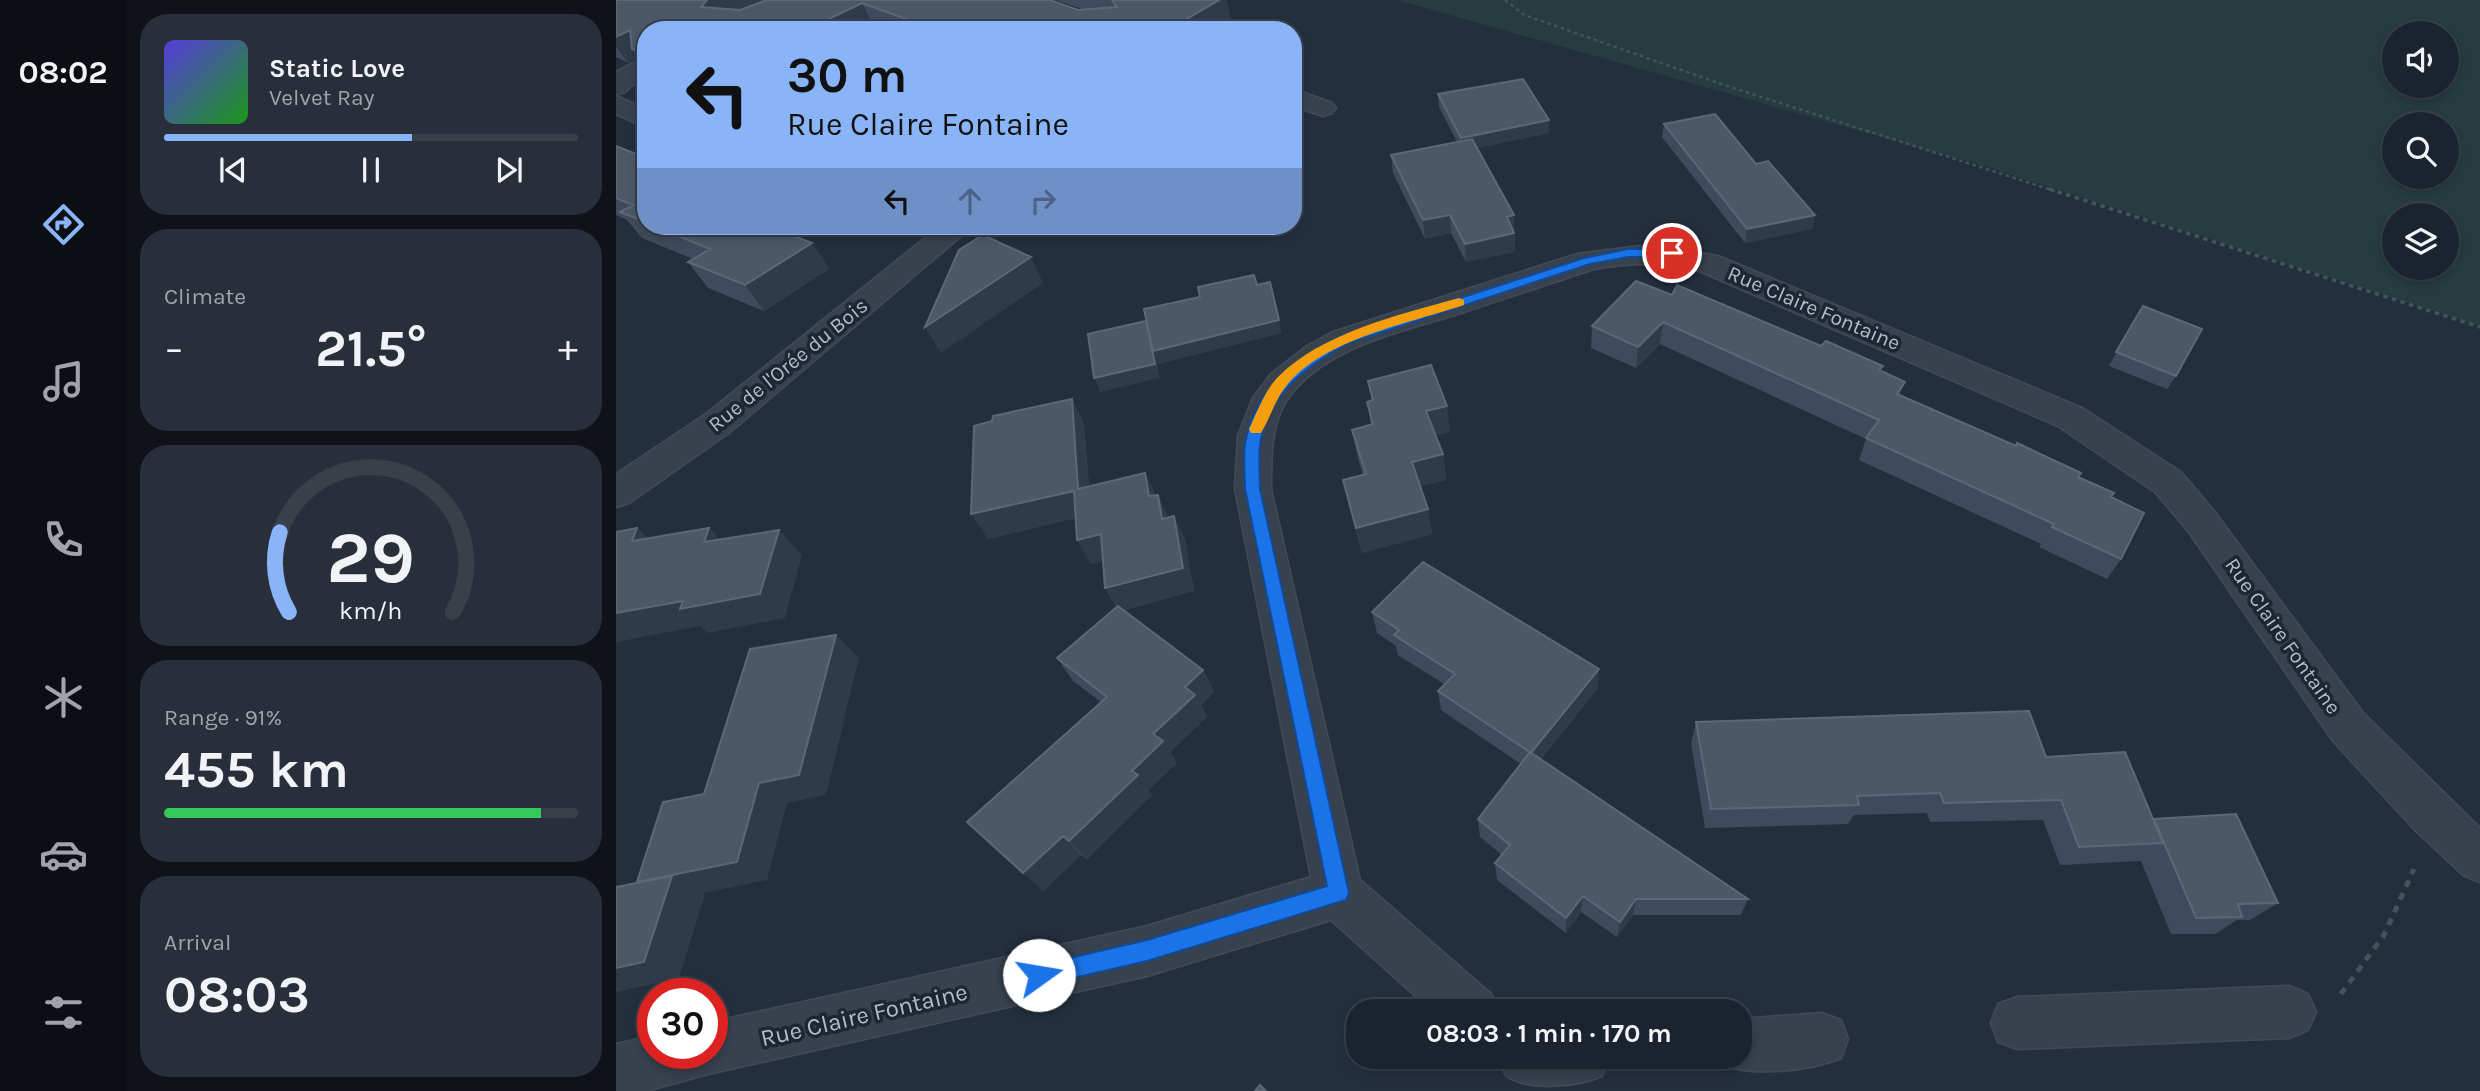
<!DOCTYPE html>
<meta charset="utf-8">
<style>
:root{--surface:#1b232e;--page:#282f3a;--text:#f1f3f6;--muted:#a0a4aa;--line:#39404a;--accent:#8ab4f8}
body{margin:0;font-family:Karla,sans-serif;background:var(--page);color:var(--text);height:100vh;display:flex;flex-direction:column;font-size:26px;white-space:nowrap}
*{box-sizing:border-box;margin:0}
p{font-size:23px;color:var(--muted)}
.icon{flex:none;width:38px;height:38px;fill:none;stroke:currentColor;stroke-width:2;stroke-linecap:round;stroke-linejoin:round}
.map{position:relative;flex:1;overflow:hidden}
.panel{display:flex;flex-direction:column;gap:14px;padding:14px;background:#0f1319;width:490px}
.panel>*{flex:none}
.banner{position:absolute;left:21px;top:21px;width:665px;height:214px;border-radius:28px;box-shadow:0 4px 10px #0003,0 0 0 2px var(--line);background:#8ab4f8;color:#111;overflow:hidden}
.tools{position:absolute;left:1766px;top:21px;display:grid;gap:14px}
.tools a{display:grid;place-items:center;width:77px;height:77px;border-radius:50%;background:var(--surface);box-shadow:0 4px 10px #0003,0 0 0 2px var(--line);font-size:35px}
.speed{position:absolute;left:21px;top:978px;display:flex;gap:14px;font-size:35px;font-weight:700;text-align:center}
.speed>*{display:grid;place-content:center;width:91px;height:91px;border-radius:50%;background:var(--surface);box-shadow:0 4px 10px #0003,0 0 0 2px var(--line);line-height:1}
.speed .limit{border:10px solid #d22;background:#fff;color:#111}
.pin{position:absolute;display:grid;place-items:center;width:60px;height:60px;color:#fff;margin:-30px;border:4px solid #fff;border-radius:50%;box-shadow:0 2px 7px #0007}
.me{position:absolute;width:77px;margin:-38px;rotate:77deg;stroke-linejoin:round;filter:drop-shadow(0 0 5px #0008)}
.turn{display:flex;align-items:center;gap:24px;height:147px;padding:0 35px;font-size:32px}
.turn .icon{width:91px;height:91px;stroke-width:2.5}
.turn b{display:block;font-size:49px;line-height:60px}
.lanes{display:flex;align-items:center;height:66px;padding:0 35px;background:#0003;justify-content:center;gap:35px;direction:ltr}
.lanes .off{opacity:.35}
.big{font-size:52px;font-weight:700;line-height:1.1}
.panel .widget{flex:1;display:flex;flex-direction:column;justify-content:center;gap:10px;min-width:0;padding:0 24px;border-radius:28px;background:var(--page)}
.panel .dial{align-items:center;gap:0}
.dial svg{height:182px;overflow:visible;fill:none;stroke:var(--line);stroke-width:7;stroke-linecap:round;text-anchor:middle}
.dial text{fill:var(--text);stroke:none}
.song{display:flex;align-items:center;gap:21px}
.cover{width:84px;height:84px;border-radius:10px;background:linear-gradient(135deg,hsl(250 70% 55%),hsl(120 70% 35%))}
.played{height:7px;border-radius:4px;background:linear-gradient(90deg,var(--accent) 60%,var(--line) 60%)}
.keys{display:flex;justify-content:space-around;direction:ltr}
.heat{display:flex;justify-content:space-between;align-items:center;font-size:38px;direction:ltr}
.charge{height:10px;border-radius:5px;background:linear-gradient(90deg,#34c759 91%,var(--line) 0)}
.trip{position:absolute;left:730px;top:999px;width:406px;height:70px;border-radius:28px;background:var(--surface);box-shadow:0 4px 10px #0003,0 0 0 2px var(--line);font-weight:700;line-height:70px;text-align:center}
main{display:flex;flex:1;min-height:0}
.dock{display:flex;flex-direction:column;width:126px;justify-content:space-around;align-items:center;background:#0b0e12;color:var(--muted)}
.dock .icon{width:49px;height:49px}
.dock .selected{color:var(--accent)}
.dock b{font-size:32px;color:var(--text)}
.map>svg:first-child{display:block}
.green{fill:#263c3f;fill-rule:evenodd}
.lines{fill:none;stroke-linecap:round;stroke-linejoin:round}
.minor-casing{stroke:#414a57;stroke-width:3}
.path-far2{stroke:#3f5557;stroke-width:2.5;stroke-dasharray:3.5 3.5;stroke-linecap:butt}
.path-far1{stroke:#3f5557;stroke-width:3.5;stroke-dasharray:4.5 4.5;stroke-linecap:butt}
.path{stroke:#3f5557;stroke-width:5;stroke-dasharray:7 7;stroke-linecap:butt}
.minor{fill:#38414e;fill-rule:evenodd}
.wall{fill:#3f4b5c}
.shaded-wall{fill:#2f3b4b}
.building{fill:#4b5868;stroke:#5c6777;stroke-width:2}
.route{fill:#1a73e8;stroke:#114b97;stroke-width:2}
.slow{fill:#f59e0b}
.labels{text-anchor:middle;stroke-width:7;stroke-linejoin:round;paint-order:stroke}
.street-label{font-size:21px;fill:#b4bcc9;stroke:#1d2633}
.near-street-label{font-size:24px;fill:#b4bcc9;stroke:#1d2633}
</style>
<main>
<nav class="dock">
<b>08:02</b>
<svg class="icon selected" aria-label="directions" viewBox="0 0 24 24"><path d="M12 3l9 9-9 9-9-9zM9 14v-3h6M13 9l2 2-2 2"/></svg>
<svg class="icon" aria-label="music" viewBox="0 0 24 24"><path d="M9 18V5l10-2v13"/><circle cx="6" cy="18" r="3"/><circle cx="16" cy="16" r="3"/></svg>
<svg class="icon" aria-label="phone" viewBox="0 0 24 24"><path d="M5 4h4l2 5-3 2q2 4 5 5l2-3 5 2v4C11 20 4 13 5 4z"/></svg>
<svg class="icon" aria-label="climate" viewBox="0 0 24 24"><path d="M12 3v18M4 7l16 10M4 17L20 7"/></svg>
<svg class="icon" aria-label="car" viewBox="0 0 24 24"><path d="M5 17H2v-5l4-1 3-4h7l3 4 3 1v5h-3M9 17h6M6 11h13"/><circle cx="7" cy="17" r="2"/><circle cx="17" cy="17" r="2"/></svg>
<svg class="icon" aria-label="filters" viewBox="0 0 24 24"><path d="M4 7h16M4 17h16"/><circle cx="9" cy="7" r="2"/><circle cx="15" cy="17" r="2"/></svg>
</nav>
<section class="panel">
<div class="widget">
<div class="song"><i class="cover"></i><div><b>Static Love</b><p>Velvet Ray</p></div></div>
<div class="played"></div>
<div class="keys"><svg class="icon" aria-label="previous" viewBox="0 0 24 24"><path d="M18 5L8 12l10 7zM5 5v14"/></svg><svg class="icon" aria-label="pause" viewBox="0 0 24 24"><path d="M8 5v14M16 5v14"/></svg><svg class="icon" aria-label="next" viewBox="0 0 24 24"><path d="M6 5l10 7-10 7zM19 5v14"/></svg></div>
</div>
<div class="widget"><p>Climate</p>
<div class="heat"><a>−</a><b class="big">21.5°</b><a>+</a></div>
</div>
<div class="widget dial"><svg viewBox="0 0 100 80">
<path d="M14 69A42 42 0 1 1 86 69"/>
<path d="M14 69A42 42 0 0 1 10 34" stroke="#8ab4f8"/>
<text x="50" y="56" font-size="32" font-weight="700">29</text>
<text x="50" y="72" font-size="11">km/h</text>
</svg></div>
<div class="widget"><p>Range · 91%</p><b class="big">455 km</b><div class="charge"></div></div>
<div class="widget"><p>Arrival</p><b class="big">08:03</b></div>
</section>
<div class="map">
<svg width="1864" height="1091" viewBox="0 0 1864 1091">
<rect width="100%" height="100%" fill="#242f3e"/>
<path class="green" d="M 781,0 L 1864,0 L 1864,326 L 1368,166 ZM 1778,33 L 1830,33 L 1830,86 L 1778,86 ZM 1778,124 L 1830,124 L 1830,177 L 1778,177 ZM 1778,215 L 1830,215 L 1830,268 L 1778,268 Z"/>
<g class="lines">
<defs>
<path id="minor" d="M 30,56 L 30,73 L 9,92 L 0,95 L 0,72 Z
M 677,89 L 716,103 L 720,108 L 716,113 L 707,116 L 677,106 Z
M 0,96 L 30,109 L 30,127 L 0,114 Z
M 324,226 L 357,226 L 114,432 L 13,503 L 0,507 L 0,474 L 90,414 Z
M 1032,245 L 1102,256 L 1466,408 L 1565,472 L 1598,511 L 1747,713 L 1864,828 L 1864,882 L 1847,875 L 1800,831 L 1717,741 L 1572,531 L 1539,492 L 1442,426 L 1081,270 C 1046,261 1012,263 978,269 C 933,284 889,298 845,313 C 786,332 708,346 671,400 C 654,426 655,460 655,489 L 744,880 L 875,994 L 883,1012 L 817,1012 L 715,920 L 531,976 L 92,1074 L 31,1091 L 0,1091 L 0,1044 L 37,1036 L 37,1054 L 96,1054 L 96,1022 L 531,926 L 695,877 L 619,489 L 622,436 L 637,398 L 655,374 L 691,346 L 717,332 L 961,254 Z
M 1674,986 L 1692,994 L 1700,1012 L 1692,1030 L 1674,1038 L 1401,1049 L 1382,1042 L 1375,1023 L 1382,1004 L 1401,997 Z
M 1206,1013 L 1225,1020 L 1232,1039 L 1225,1058 C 1194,1071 1136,1077 1105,1064 L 1102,1057 L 1124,1057 L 1124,1019 Z
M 882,1057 L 994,1057 L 986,1076 C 959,1087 915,1091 890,1076 Z"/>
</defs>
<use href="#minor" class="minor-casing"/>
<path class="path-far2" d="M 889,0 L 908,15 L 1114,87 L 1439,191"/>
<path class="path-far1" d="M 1433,189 L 1864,327"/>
<path class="path" d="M 1725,994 L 1768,935 L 1798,869"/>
<use href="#minor" class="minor"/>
</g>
<path class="wall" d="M 0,0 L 434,0 L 462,10 L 466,9 L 439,0 L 610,0 L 615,19 L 597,30 L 268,30 L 258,26 L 250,30 L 30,30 L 30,68 L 22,57 L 12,63 L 0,57 Z
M 822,94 L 933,120 L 933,133 L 861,148 L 898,215 L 899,252 L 850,262 L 835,233 L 809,239 L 777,173 L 775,155 L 841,142 L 823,107 Z
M 1048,124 L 1140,164 L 1199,215 L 1196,229 L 1129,243 L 1046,137 Z
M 0,146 L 30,158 L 30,226 L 173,226 L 178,228 L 186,239 L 196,243 L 213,269 L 148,311 L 92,288 L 72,262 L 77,259 L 26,238 L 11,220 L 0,215 Z
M 1056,295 L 1265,371 L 1289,382 L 1284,395 L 1462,477 L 1495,497 L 1505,559 L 1491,579 L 1423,547 L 1425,544 L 1243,460 L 1250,439 L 1044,344 L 1020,368 L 975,348 L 976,326 Z
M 1527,306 L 1560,376 L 1551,389 L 1493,366 Z
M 752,381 L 834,432 L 819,435 L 827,454 L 830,480 L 804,486 L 812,509 L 816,534 L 746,553 L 727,480 L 747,475 L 741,455 L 736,430 L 755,425 L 751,402 L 756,401 Z
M 456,399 L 468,424 L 473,486 L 529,473 L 539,495 L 542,495 L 552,518 L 558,516 L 569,540 L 578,591 L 508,610 L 587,670 L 598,692 L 585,705 L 591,717 L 554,752 L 561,763 L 532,790 L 536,795 L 471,859 L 465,855 L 427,891 L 485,702 L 457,681 L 441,658 L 500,607 L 489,588 L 487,561 L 475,564 L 459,518 L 372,539 L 376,421 Z
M 756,612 L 982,688 L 925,759 L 1132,899 L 1125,915 L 1017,915 L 1001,937 L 965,912 L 950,933 L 881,880 L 879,863 L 886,855 L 864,837 L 862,819 L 905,764 L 825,710 L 822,691 L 828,684 L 782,655 L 780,646 L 761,633 Z
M 1080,722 L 1430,757 L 1538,820 L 1662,903 L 1634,920 L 1621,920 L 1599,934 L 1555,934 L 1525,861 L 1444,865 L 1427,820 L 1314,822 L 1311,813 L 1238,815 L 1232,824 L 1089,828 L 1075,743 Z"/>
<path class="shaded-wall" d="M 91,0 L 168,0 L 105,23 L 85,7 Z
M 603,0 L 610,0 L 615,19 L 597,30 L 552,30 Z
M 246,3 L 258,26 L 250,30 L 190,30 Z
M 14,30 L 16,49 L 22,57 L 12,63 L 0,46 L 0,37 Z
M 933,120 L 933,133 L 846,151 L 845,138 Z
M 834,215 L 835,233 L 809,239 L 807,220 Z
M 898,215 L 899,252 L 850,262 L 849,244 L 891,217 Z
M 1199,215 L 1196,229 L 1129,243 L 1131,229 Z
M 178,228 L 191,246 L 196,243 L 213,269 L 148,311 L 129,285 L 170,233 Z
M 415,257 L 427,283 L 325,353 L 309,327 Z
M 654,282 L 666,333 L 542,364 L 541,361 L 544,378 L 484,392 L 478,378 Z
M 1047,322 L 1044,344 L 1020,368 L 1022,347 Z
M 1289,382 L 1281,403 L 1281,394 Z
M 456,399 L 468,424 L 475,513 L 462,489 Z
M 831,406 L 834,432 L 814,437 L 810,411 Z
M 827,454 L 830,480 L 799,488 L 796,462 Z
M 529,473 L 541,498 L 533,496 Z
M 458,491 L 471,515 L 372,539 L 355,514 Z
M 542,495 L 553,519 L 546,519 Z
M 812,509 L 816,534 L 746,553 L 740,528 Z
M 558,516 L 569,540 L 578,591 L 503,611 L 489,588 Z
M 21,528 L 48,553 L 16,541 Z
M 93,528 L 118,553 L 88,542 Z
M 163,530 L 186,555 L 169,618 L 92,633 L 84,626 L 0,642 L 0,613 Z
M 485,534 L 498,558 L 475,564 L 461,540 Z
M 220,635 L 243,658 L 210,795 L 171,803 L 151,880 L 87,893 L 89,894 L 63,978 L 0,992 L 0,968 L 21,882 L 143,783 Z
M 983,669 L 982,688 L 916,771 L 915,753 Z
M 587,670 L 598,692 L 585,705 L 591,717 L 554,752 L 561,763 L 532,790 L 536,795 L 471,859 L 453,841 L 516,771 L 537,734 L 569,687 Z
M 447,836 L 465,855 L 427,891 L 407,873 Z
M 967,896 L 965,912 L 950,933 L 950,918 Z
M 1020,899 L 1017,915 L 1001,937 L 1004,922 Z"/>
<path class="building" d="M 0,0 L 91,0 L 85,7 L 124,10 L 151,0 L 434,0 L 462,10 L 501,7 L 496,0 L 603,0 L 552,30 L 320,30 L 246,3 L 190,30 L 30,30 L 30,54 L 16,49 L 14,30 L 0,37 Z
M 907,79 L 933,120 L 845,138 L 822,94 Z
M 1099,114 L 1140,164 L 1152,161 L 1199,215 L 1131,229 L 1048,124 Z
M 856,139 L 898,215 L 891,217 L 898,233 L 849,244 L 834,215 L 807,220 L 775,155 Z
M 0,146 L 30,158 L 30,222 L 4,212 L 17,205 L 0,198 Z
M 38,226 L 173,226 L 178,228 L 170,233 L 196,243 L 129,285 L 72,262 L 94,249 Z
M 367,235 L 415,257 L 309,327 L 343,250 Z
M 638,275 L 641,285 L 654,282 L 663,320 L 537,351 L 528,309 L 584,297 L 582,287 Z
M 1020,281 L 1056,295 L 1061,285 L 1205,346 L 1210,341 L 1267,366 L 1263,370 L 1289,382 L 1281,394 L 1400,446 L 1401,443 L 1465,473 L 1462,477 L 1498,493 L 1495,497 L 1528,513 L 1505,559 L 1436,527 L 1438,524 L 1250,438 L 1263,420 L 1047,322 L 1022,347 L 976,326 Z
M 1527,306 L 1586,329 L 1560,376 L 1500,352 Z
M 530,321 L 539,364 L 478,378 L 472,334 Z
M 815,365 L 831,406 L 810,411 L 827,454 L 796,462 L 812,509 L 740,528 L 727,480 L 750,474 L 736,430 L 757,424 L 751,402 L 757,400 L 752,381 Z
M 456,399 L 462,489 L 529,473 L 533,496 L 542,495 L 546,519 L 558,516 L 567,568 L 489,588 L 485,534 L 461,540 L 458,491 L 355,514 L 358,426 L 376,421 L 377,416 Z
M 21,528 L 16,541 L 93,528 L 88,542 L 163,530 L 144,594 L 64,609 L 67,601 L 0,613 L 0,532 Z
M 807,562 L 983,669 L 915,753 L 822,691 L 839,674 L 778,635 L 783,630 L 756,612 Z
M 502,606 L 587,670 L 569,687 L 579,695 L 537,734 L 547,741 L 516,771 L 522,775 L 453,841 L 447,836 L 407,873 L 351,822 L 491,697 L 441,658 Z
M 220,635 L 183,775 L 143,783 L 121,862 L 21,882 L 47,802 L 88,794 L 134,649 Z
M 1413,711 L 1430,757 L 1509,752 L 1547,843 L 1463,847 L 1445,800 L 1328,803 L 1324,793 L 1241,796 L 1243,805 L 1095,809 L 1080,722 Z
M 914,752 L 1132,899 L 1020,899 L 1004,922 L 967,896 L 950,918 L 879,863 L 894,845 L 862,819 Z
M 1620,814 L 1662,903 L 1622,904 L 1626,917 L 1580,918 L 1538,819 Z
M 56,876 L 28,962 L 0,968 L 0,887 Z
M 644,1085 L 650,1091 L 639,1091 Z"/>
<path class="route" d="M 1012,249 L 1056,249 L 1062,253 L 1056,257 L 1012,257 L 974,264 L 733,343 C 691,365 651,394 644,445 C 642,459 644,475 644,489 L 733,893 L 730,900 L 531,961 L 423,986 L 415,983 L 412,975 L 415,968 L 423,965 L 531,940 L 711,886 L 629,489 C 629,474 627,459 629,444 C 638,391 679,360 724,337 L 968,258 Z"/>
<path class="slow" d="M 843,298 L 848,300 L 848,305 C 794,323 708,339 671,385 C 660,398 654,418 645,433 L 635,433 L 633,429 C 641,413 649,390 662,377 C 705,333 785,314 843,298 Z"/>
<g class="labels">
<g class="street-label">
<text transform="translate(1198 308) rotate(23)" y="7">Rue Claire Fontaine</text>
<text transform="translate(172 365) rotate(-39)" y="7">Rue de l'Orée du Bois</text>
<text transform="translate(1667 636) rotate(55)" y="7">Rue Claire Fontaine</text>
</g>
<g class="near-street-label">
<text transform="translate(248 1015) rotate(-13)" y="8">Rue Claire Fontaine</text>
</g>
</g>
</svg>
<div class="tools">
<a><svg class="icon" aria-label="sound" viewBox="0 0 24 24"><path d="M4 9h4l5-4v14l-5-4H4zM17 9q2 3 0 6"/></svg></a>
<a><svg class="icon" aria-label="search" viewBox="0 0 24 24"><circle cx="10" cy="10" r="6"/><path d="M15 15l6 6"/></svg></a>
<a><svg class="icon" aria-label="layers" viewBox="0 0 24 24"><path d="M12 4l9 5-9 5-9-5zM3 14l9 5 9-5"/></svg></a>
</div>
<div class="speed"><div class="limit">30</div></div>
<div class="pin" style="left:1056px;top:253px;background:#d93025"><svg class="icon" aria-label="arrive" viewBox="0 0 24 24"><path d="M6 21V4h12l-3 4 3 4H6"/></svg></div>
<svg class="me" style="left:423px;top:975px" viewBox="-20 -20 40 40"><circle r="19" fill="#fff"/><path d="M0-13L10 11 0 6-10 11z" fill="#1a73e8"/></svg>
<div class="trip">08:03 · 1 min · 170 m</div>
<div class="banner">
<div class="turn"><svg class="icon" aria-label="left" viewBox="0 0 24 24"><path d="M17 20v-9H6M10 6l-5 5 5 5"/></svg><div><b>30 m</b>Rue Claire Fontaine</div></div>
<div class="lanes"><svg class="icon" aria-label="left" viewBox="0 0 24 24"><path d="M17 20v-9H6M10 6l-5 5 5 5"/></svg><svg class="icon off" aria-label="ahead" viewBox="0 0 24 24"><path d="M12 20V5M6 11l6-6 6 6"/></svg><svg class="icon off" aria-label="right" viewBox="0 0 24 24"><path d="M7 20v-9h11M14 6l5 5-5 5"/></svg></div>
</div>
</div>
</main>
